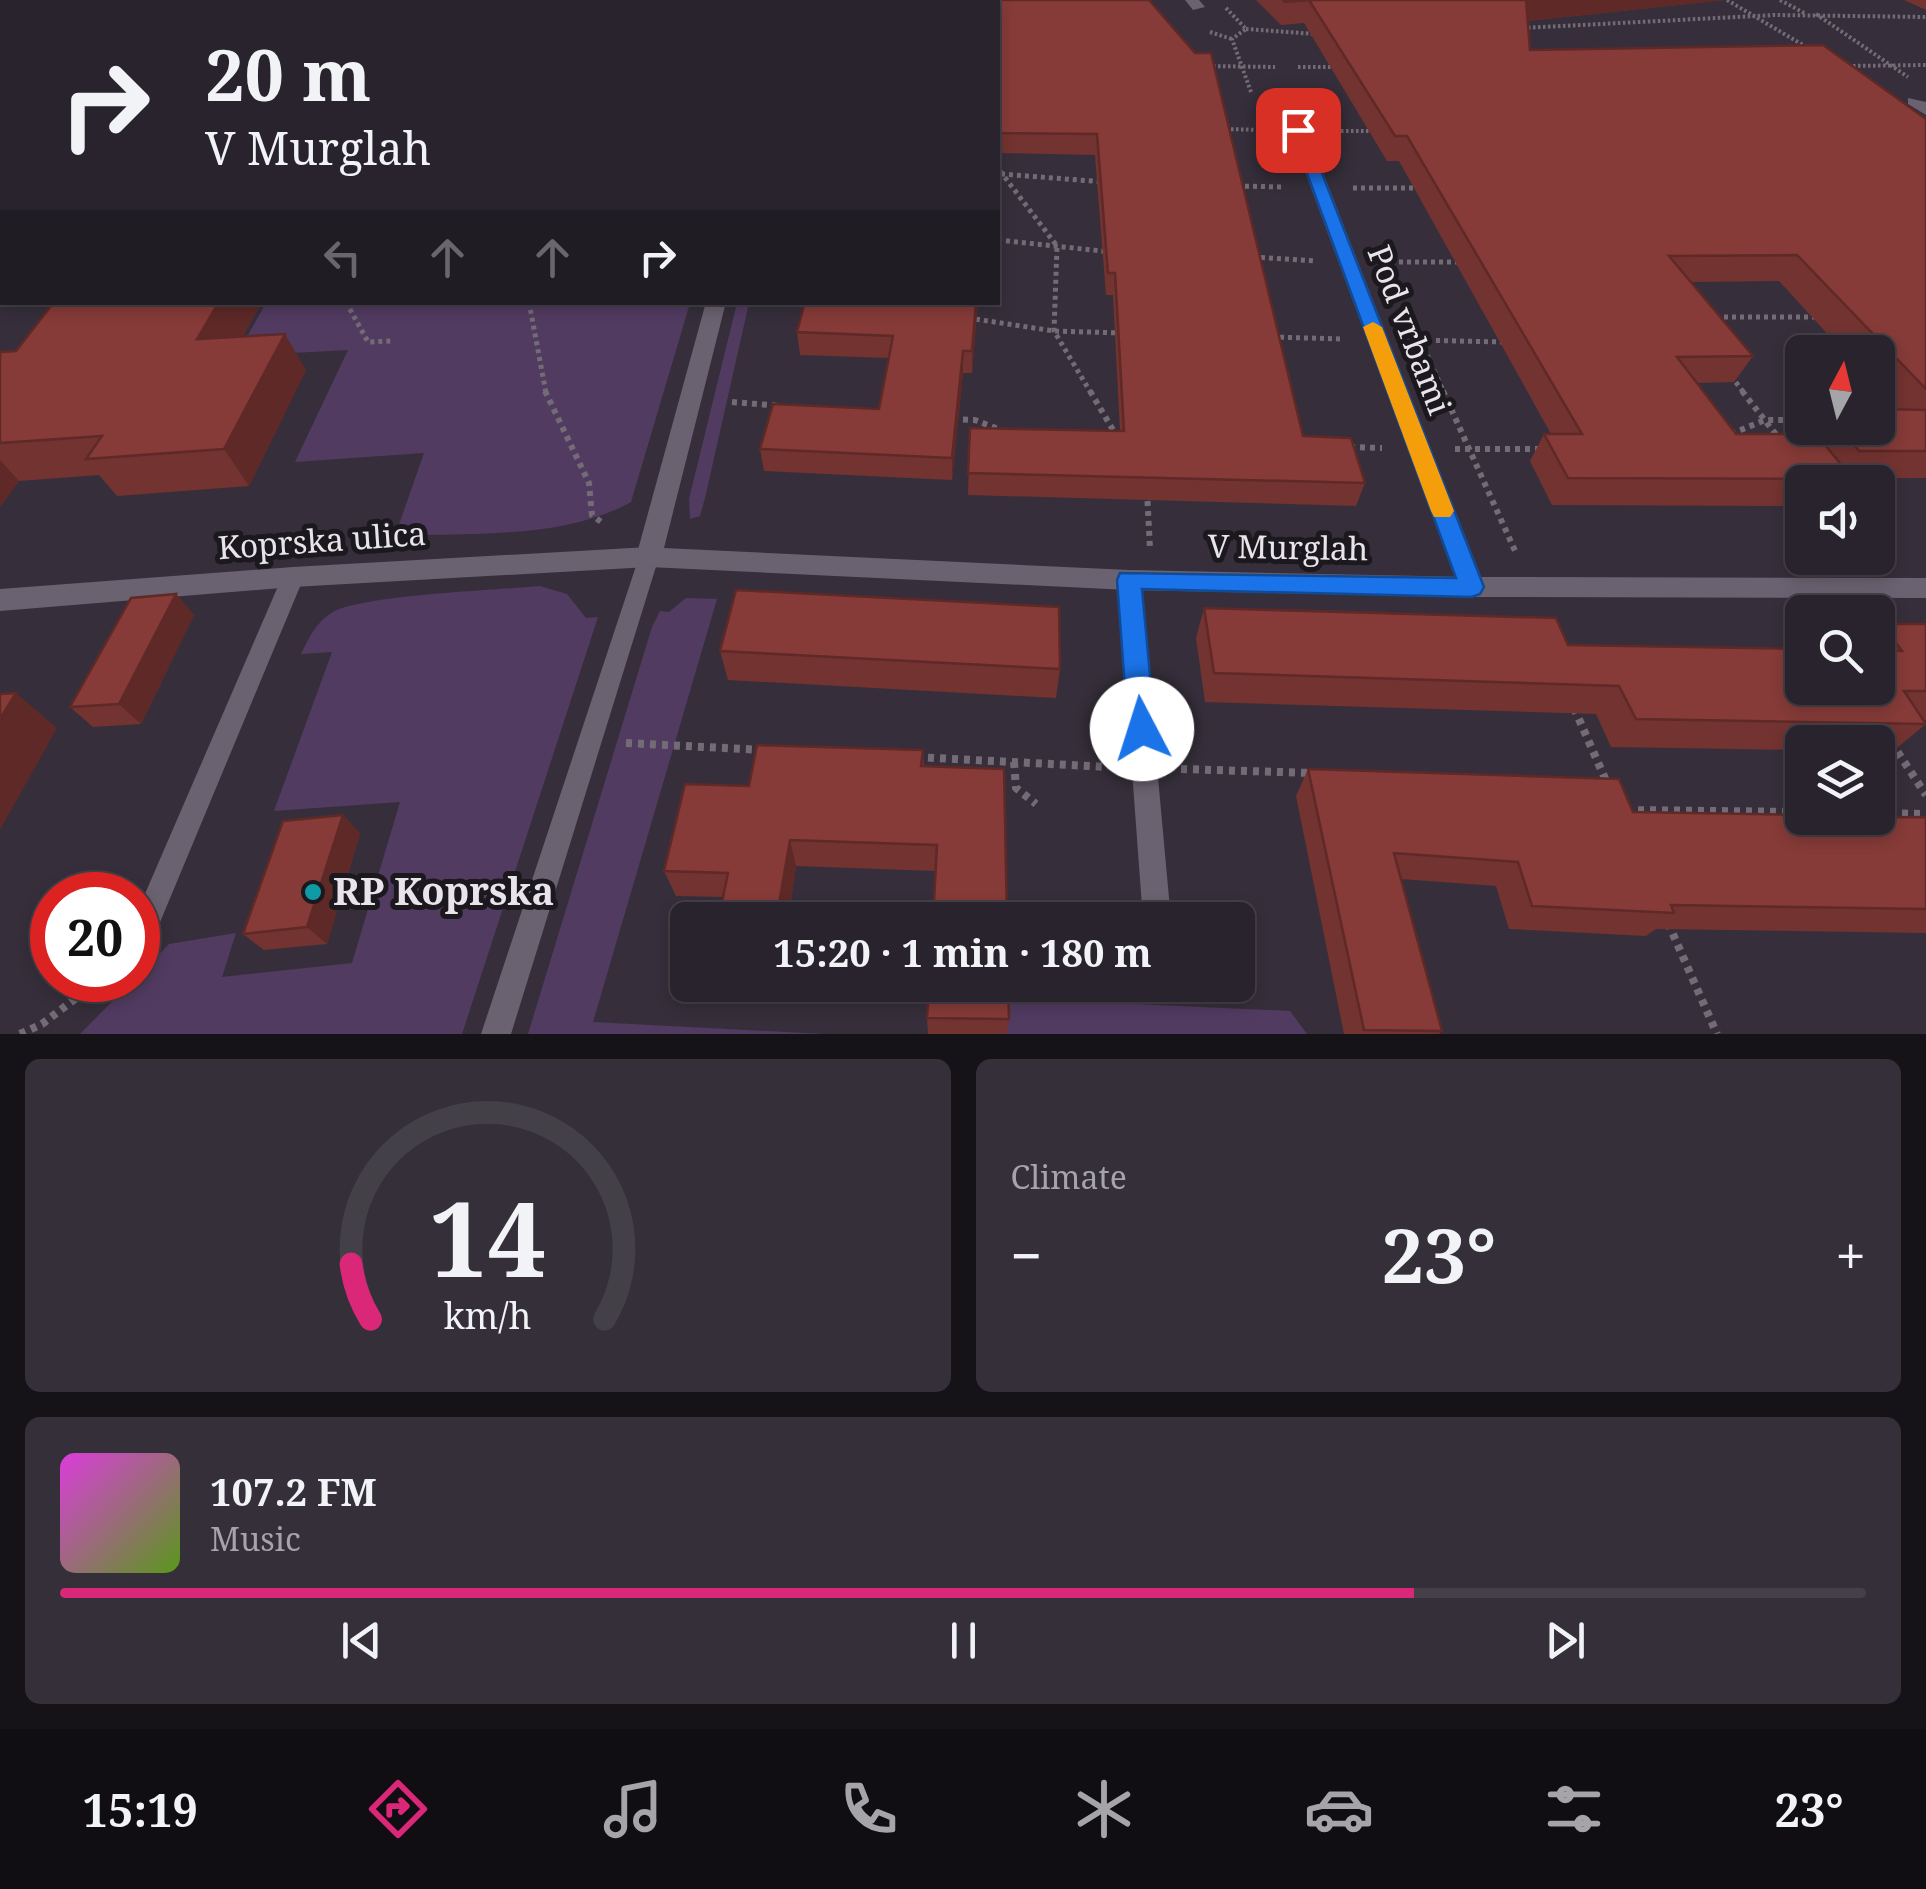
<!DOCTYPE html>
<meta charset="utf-8">
<style>
:root{--surface:#28232c;--page:#342f38;--text:#f1f3f6;--muted:#a5a4a9;--line:#444048;--accent:#db2777}
body{margin:0;font-family:"Noto Serif",serif;background:var(--page);color:var(--text);height:100vh;display:flex;flex-direction:column;font-size:38px;white-space:nowrap}
*{box-sizing:border-box;margin:0}
p{font-size:32px;color:var(--muted)}
.icon{flex:none;width:55px;height:55px;fill:none;stroke:currentColor;stroke-width:2;stroke-linecap:round;stroke-linejoin:round}
.map{position:relative;height:1034px;overflow:hidden}
.side{display:flex;flex-direction:column;gap:25px;padding:25px;background:#161318;flex:1}
.side>*{flex:none}
.banner{position:absolute;left:0px;top:0px;width:1000px;height:305px;box-shadow:0 5px 15px #0003,0 0 0 2px var(--line);background:#28232c;color:var(--text);overflow:hidden}
.needle{width:65px;rotate:7deg}
.tools{position:absolute;left:1785px;top:335px;display:grid;gap:20px}
.tools a{display:grid;place-items:center;width:110px;height:110px;border-radius:15px;background:var(--surface);box-shadow:0 5px 15px #0003,0 0 0 2px var(--line);font-size:50px}
.speed{position:absolute;left:30px;top:872px;display:flex;gap:20px;font-size:50px;font-weight:700;text-align:center}
.speed>*{display:grid;place-content:center;width:130px;height:130px;border-radius:50%;background:var(--surface);box-shadow:0 5px 15px #0003,0 0 0 2px var(--line);line-height:1}
.speed .limit{border:15px solid #d22;background:#fff;color:#111}
.pin{position:absolute;display:grid;place-items:center;width:85px;height:85px;color:#fff;margin:-42px;border-radius:20px;box-shadow:0 5px 15px #0006}
.me{position:absolute;width:110px;margin:-55px;rotate:355deg;stroke-linejoin:round;filter:drop-shadow(0 0 8px #0008)}
.turn{display:flex;align-items:center;gap:35px;height:210px;padding:0 40px;font-size:45px}
.turn .icon{width:130px;height:130px;stroke-width:2.5}
.turn b{display:block;font-size:70px;line-height:85px}
.lanes{display:flex;align-items:center;height:95px;padding:0 40px;background:#0003;justify-content:center;gap:50px;direction:ltr}
.lanes .off{opacity:.35}
.big{font-size:75px;font-weight:700;line-height:1.1}
.side .card{flex:1;display:flex;flex-direction:column;justify-content:center;gap:15px;min-width:0;padding:0 35px;border-radius:15px;background:var(--page)}
.side .dial{align-items:center;gap:0}
.dial svg{height:260px;overflow:visible;fill:none;stroke:var(--line);stroke-width:7;stroke-linecap:round;text-anchor:middle}
.dial text{fill:var(--text);stroke:none}
.song{display:flex;align-items:center;gap:30px}
.cover{width:120px;height:120px;border-radius:15px;background:linear-gradient(135deg,hsl(300 70% 55%),hsl(90 70% 35%))}
.played{height:10px;border-radius:5px;background:linear-gradient(90deg,var(--accent) 75%,var(--line) 75%)}
.keys{display:flex;justify-content:space-around;direction:ltr}
.heat{display:flex;justify-content:space-between;align-items:center;font-size:55px;direction:ltr}
.side .tiles{flex:1;display:grid;gap:25px;grid-template-columns:1fr 1fr}
.card:last-child{grid-column:span 2}
.trip{position:absolute;left:670px;top:902px;width:585px;height:100px;border-radius:15px;background:var(--surface);box-shadow:0 5px 15px #0003,0 0 0 2px var(--line);font-weight:700;line-height:100px;text-align:center}
.menu{display:flex;height:160px;justify-content:space-around;align-items:center;background:#100e12;color:var(--muted)}
.menu .icon{width:70px;height:70px}
.menu .on{color:var(--accent)}
.menu b{font-size:45px;color:var(--text)}
.map>svg:first-child{display:block}
.green{fill:#523b61}
.lines{fill:none;stroke-linecap:round;stroke-linejoin:round}
.path-far3{stroke:#736c77;stroke-width:4;stroke-dasharray:2.5 2.5;stroke-linecap:butt}
.path-far2{stroke:#736c77;stroke-width:5;stroke-dasharray:4 4;stroke-linecap:butt}
.path-far1{stroke:#736c77;stroke-width:6;stroke-dasharray:5 5;stroke-linecap:butt}
.path{stroke:#736c77;stroke-width:8;stroke-dasharray:6 6;stroke-linecap:butt}
.service{fill:#6a6270;fill-rule:evenodd}
.minor{fill:#6a6270;fill-rule:evenodd}
.tertiary{fill:#6a6270;fill-rule:evenodd}
.wall{fill:#733330;fill-rule:evenodd}
.shaded-wall{fill:#5e2927}
.building{fill:#863b38;stroke:#5e2927;stroke-width:2.5}
.route{fill:#1a73e8;stroke:#114b97;stroke-width:2.5}
.slow{fill:#f59e0b}
.culture-dot{fill:#0f9aa8;stroke:#1c191e;stroke-width:4}
.labels{text-anchor:middle;stroke-width:10;stroke-linejoin:round;paint-order:stroke}
.street-label{font-size:32px;fill:#e9e4ec;stroke:#1c191e}
.near-poi-label{font-size:38px;font-weight:bold;fill:#e9e4ec;stroke:#1c191e;text-anchor:start}
</style>
<div class="map">
<svg width="1926" height="1034" viewBox="0 0 1926 1034">
<rect width="100%" height="100%" fill="#362f3b"/>
<path class="green" d="M 266,303 L 690,303 L 631,502 C 562,540 472,532 395,536 L 424,453 L 295,462 L 348,350 L 236,356 Z
M 737,303 L 749,303 L 705,498 L 700,516 L 690,519 L 689,499 Z
M 540,586 L 567,594 L 586,618 L 598,617 L 462,1034 L 80,1034 L 169,944 L 236,933 L 222,977 L 352,963 L 400,802 L 274,811 L 332,652 L 301,654 C 309,638 316,622 333,612 C 363,595 497,590 540,586 Z
M 686,598 L 717,599 L 593,1022 L 824,1034 L 528,1034 L 652,627 L 660,611 L 669,612 Z
M 1007,998 L 1290,1011 L 1307,1034 L 1007,1034 Z"/>
<g class="lines">
<path class="path-far3" d="M 1727,0 L 1808,48
M 1780,0 L 1806,14
M 807,2 L 834,0
M 1226,8 L 1246,29 L 1232,39 L 1251,92
M 1816,14 L 1908,77
M 1523,28 L 1775,15 L 1926,17
M 1246,29 L 1315,34
M 1210,32 L 1232,39
M 1208,66 L 1275,67
M 1848,66 L 1926,65
M 1298,67 L 1335,67
M 1226,129 L 1263,130
M 1331,131 L 1373,131
M 998,168 L 1002,173"/>
<path class="path-far2" d="M 1000,171 L 1057,246 L 1054,331 L 1091,393
M 1001,174 L 1105,182
M 1237,186 L 1285,187
M 1353,188 L 1421,188
M 998,240 L 1111,252
M 1253,257 L 1315,261
M 1383,262 L 1460,262
M 346,302 L 368,342 L 391,341
M 529,302 L 546,393
M 783,302 L 811,304
M 1716,317 L 1818,317
M 968,318 L 1054,331 L 1120,333
M 1272,337 L 1344,339
M 1412,340 L 1504,342
M 1421,341 L 1444,393
M 1731,376 L 1744,393"/>
<path class="path-far1" d="M 545,391 L 589,483 L 592,515 L 604,524
M 1090,391 L 1116,435
M 1443,391 L 1516,553
M 1742,391 L 1781,441
M 732,402 L 781,406
M 953,419 L 975,420 L 1003,431
M 1731,434 L 1765,420 L 1802,420
M 1350,447 L 1382,448
M 1455,449 L 1542,449
M 1147,491 L 1150,549"/>
<path class="path" d="M 1574,708 L 1607,783
M 1891,742 L 1926,795
M 626,743 L 764,750
M 916,757 L 1108,767
M 1014,762 L 1016,788 L 1036,804
M 1181,769 L 1313,773
M 1626,810 L 1802,812
M 1878,813 L 1926,814
M 1668,923 L 1717,1034
M 20,1034 L 42,1024 L 100,980"/>
<path class="service" d="M 649,549 L 656,551 L 659,557 L 511,1034 L 481,1034 L 639,557 L 642,551 Z
M 293,569 L 300,571 L 304,577 L 153,939 L 143,943 L 138,940 L 138,910 L 282,577 L 286,571 Z
M 1129,572 L 1136,574 L 1140,580 L 1171,920 L 1143,920 L 1118,580 L 1122,574 Z"/>
<path class="minor" d="M 1185,0 L 1199,0 L 1205,7 L 1193,10 Z
M 1285,91 L 1293,96 L 1485,587 L 1481,594 L 1472,597 L 1463,594 L 1459,587 L 1277,96 Z
M 1908,98 L 1926,102 L 1926,115 L 1908,104 Z
M 649,547 L 658,550 L 662,557 L 658,564 L 649,567 L 293,587 L 0,611 L 0,589 L 293,567 Z"/>
<path class="tertiary" d="M 758,0 L 772,0 L 772,2 L 759,2 Z
M 706,302 L 726,302 L 664,548 L 1129,570 L 1472,577 L 1926,578 L 1926,598 L 1472,597 L 1129,590 L 649,567 L 640,564 L 636,557 Z"/>
</g>
<path class="wall" d="M 824,0 L 1149,0 L 1303,436 L 1365,483 L 1356,506 L 968,495 L 970,428 L 1120,431 L 1113,295 L 1106,295 L 1095,155 L 998,153 L 998,2 L 825,2 Z
M 1256,0 L 1725,0 L 1528,21 L 1530,50 L 1926,119 L 1926,478 L 1852,478 L 1849,482 L 1802,482 L 1802,506 L 1552,505 L 1530,461 L 1544,434 L 1551,434 L 1399,161 L 1387,161 L 1304,23 L 1281,25 ZM 1779,281 L 1844,352 L 1878,352 L 1878,389 L 1896,409 L 1878,428 L 1810,428 L 1804,434 L 1736,434 L 1697,383 L 1734,382 L 1753,356 L 1691,282 Z
M 1904,0 L 1926,0 L 1926,10 Z
M 0,152 L 2,152 L 2,276 L 0,276 Z
M 54,302 L 262,302 L 243,336 L 306,370 L 249,486 L 117,496 L 99,475 L 19,481 L 0,507 L 0,352 L 16,351 Z
M 805,302 L 978,302 L 972,373 L 963,373 L 952,480 L 764,471 L 760,449 L 879,409 L 889,358 L 800,355 L 797,332 Z
M 176,594 L 194,615 L 141,724 L 93,727 L 70,707 Z
M 1204,608 L 1568,645 L 1878,688 L 1878,628 L 1882,624 L 1926,624 L 1926,720 L 1924,720 L 1926,724 L 1892,752 L 1878,752 L 1878,742 L 1802,742 L 1802,750 L 1611,747 L 1596,714 L 1205,702 L 1196,638 Z
M 720,651 L 1060,669 L 1056,698 L 728,680 Z
M 923,750 L 924,767 L 1004,769 L 935,871 L 796,866 L 788,920 L 730,920 L 722,902 L 723,897 L 676,896 L 664,871 L 749,786 Z
M 1308,769 L 1633,812 L 1926,817 L 1926,933 L 1656,929 L 1646,936 L 1509,929 L 1496,886 L 1401,879 L 1442,1031 L 1439,1034 L 1344,1034 L 1296,796 Z
M 343,815 L 360,834 L 327,944 L 264,950 L 243,934 Z
M 927,1018 L 1009,1019 L 1007,1034 L 928,1034 Z"/>
<path class="shaded-wall" d="M 0,0 L 23,0 L 20,2 L 2,2 L 2,17 L 0,19 Z
M 308,0 L 338,0 L 336,2 L 307,2 Z
M 1526,0 L 1725,0 L 1518,22 Z
M 219,302 L 262,302 L 221,376 L 197,339 Z
M 976,302 L 978,302 L 972,373 L 972,351 Z
M 285,334 L 306,370 L 249,486 L 224,449 Z
M 963,351 L 963,373 L 952,480 L 952,458 Z
M 0,460 L 19,481 L 0,507 Z
M 176,594 L 194,615 L 141,724 L 119,704 Z
M 16,693 L 57,728 L 0,830 L 0,719 Z
M 343,815 L 360,834 L 327,944 L 307,927 Z
M 790,840 L 796,866 L 788,920 L 784,920 L 779,904 Z"/>
<path class="building" d="M 154,0 L 308,0 L 276,2 L 151,2 Z
M 828,0 L 1149,0 L 1195,53 L 1211,53 L 1303,436 L 1351,438 L 1365,483 L 968,473 L 970,428 L 1124,431 L 1115,273 L 1108,273 L 1097,134 L 998,133 L 998,2 L 828,2 Z
M 1283,0 L 1526,0 L 1530,50 L 1823,45 L 1926,119 L 1926,389 L 1797,255 L 1669,256 L 1753,356 L 1677,357 L 1736,434 L 1816,434 L 1853,479 L 1568,478 L 1544,434 L 1582,434 L 1407,136 L 1395,136 L 1309,0 L 1285,2 Z
M 0,152 L 2,152 L 2,239 L 0,239 Z
M 54,302 L 219,302 L 197,339 L 285,334 L 224,449 L 86,459 L 102,436 L 0,443 L 0,352 L 16,351 Z
M 805,302 L 976,302 L 972,351 L 963,351 L 952,458 L 760,449 L 773,404 L 879,409 L 893,336 L 797,332 Z
M 1878,409 L 1926,410 L 1926,451 L 1859,451 L 1840,428 L 1878,428 Z
M 736,590 L 1059,607 L 1060,669 L 720,651 Z
M 176,594 L 119,704 L 70,707 L 131,598 Z
M 1204,608 L 1556,618 L 1568,645 L 1802,649 L 1802,688 L 1878,688 L 1878,650 L 1902,651 L 1882,624 L 1926,624 L 1926,691 L 1904,691 L 1926,724 L 1636,719 L 1619,686 L 1214,673 Z
M 16,693 L 0,719 L 0,694 Z
M 757,745 L 923,750 L 921,766 L 1004,769 L 1007,920 L 933,920 L 937,845 L 790,840 L 779,904 L 722,902 L 728,873 L 664,871 L 685,784 L 749,786 Z
M 1308,769 L 1619,779 L 1633,812 L 1802,815 L 1802,818 L 1926,817 L 1926,909 L 1671,905 L 1674,913 L 1532,906 L 1518,862 L 1394,853 L 1442,1031 L 1364,1030 Z
M 343,815 L 307,927 L 243,934 L 283,821 Z
M 929,985 L 1008,985 L 1009,1019 L 927,1018 Z"/>
<path class="route" d="M 1298,126 L 1305,130 L 1484,587 L 1480,594 L 1472,597 L 1142,589 L 1155,729 L 1151,737 L 1142,740 L 1132,737 L 1128,729 L 1117,580 L 1120,573 L 1456,578 L 1291,130 Z"/>
<path class="slow" d="M 1373,322 L 1382,327 L 1454,511 L 1450,517 L 1434,517 L 1431,511 L 1363,327 Z"/>
<circle class="culture-dot" cx="313" cy="892" r="10"/>
<g class="labels">
<g class="street-label">
<text transform="translate(1409 330) rotate(69)" y="11">Pod vrbami</text>
<text transform="translate(322 541) rotate(-4)" y="11">Koprska ulica</text>
<text transform="translate(1288 548) rotate(1)" y="11">V Murglah</text>
</g>
<g class="near-poi-label">
<text x="333" y="905">RP Koprska</text>
</g>
</g>
</svg>
<div class="tools">
<a><svg class="needle" viewBox="-14 -14 28 28"><path d="M0-13l5 13h-10z" fill="#e53935"/><path d="M0 13l5-13h-10z" fill="#a5a4a9"/></svg></a>
<a><svg class="icon" aria-label="sound" viewBox="0 0 24 24"><path d="M4 9h4l5-4v14l-5-4H4zM17 9q2 3 0 6"/></svg></a>
<a><svg class="icon" aria-label="search" viewBox="0 0 24 24"><circle cx="10" cy="10" r="6"/><path d="M15 15l6 6"/></svg></a>
<a><svg class="icon" aria-label="layers" viewBox="0 0 24 24"><path d="M12 4l9 5-9 5-9-5zM3 14l9 5 9-5"/></svg></a>
</div>
<div class="speed"><div class="limit">20</div></div>
<div class="pin" style="left:1298px;top:130px;background:#d93025"><svg class="icon" aria-label="arrive" viewBox="0 0 24 24"><path d="M6 21V4h12l-3 4 3 4H6"/></svg></div>
<svg class="me" style="left:1142px;top:729px" viewBox="-20 -20 40 40"><circle r="19" fill="#fff"/><path d="M0-13L10 11 0 6-10 11z" fill="#1a73e8"/></svg>
<div class="trip">15:20 · 1 min · 180 m</div>
<div class="banner">
<div class="turn"><svg class="icon" aria-label="right" viewBox="0 0 24 24"><path d="M7 20v-9h11M14 6l5 5-5 5"/></svg><div><b>20 m</b>V Murglah</div></div>
<div class="lanes"><svg class="icon off" aria-label="left" viewBox="0 0 24 24"><path d="M17 20v-9H6M10 6l-5 5 5 5"/></svg><svg class="icon off" aria-label="ahead" viewBox="0 0 24 24"><path d="M12 20V5M6 11l6-6 6 6"/></svg><svg class="icon off" aria-label="ahead" viewBox="0 0 24 24"><path d="M12 20V5M6 11l6-6 6 6"/></svg><svg class="icon" aria-label="right" viewBox="0 0 24 24"><path d="M7 20v-9h11M14 6l5 5-5 5"/></svg></div>
</div>
</div>
<section class="side">
<div class="tiles">
<div class="card dial"><svg viewBox="0 0 100 80">
<path d="M14 69A42 42 0 1 1 86 69"/>
<path d="M14 69A42 42 0 0 1 8 52" stroke="#db2777"/>
<text x="50" y="56" font-size="32" font-weight="700">14</text>
<text x="50" y="72" font-size="11">km/h</text>
</svg></div>
<div class="card"><p>Climate</p>
<div class="heat"><a>−</a><b class="big">23°</b><a>+</a></div>
</div>
<div class="card">
<div class="song"><i class="cover"></i><div><b>107.2 FM</b><p>Music</p></div></div>
<div class="played"></div>
<div class="keys"><svg class="icon" aria-label="previous" viewBox="0 0 24 24"><path d="M18 5L8 12l10 7zM5 5v14"/></svg><svg class="icon" aria-label="pause" viewBox="0 0 24 24"><path d="M8 5v14M16 5v14"/></svg><svg class="icon" aria-label="next" viewBox="0 0 24 24"><path d="M6 5l10 7-10 7zM19 5v14"/></svg></div>
</div>
</div>
</section>
<nav class="menu">
<b>15:19</b>
<svg class="icon on" aria-label="directions" viewBox="0 0 24 24"><path d="M12 3l9 9-9 9-9-9zM9 14v-3h6M13 9l2 2-2 2"/></svg>
<svg class="icon" aria-label="music" viewBox="0 0 24 24"><path d="M9 18V5l10-2v13"/><circle cx="6" cy="18" r="3"/><circle cx="16" cy="16" r="3"/></svg>
<svg class="icon" aria-label="phone" viewBox="0 0 24 24"><path d="M5 4h4l2 5-3 2q2 4 5 5l2-3 5 2v4C11 20 4 13 5 4z"/></svg>
<svg class="icon" aria-label="climate" viewBox="0 0 24 24"><path d="M12 3v18M4 7l16 10M4 17L20 7"/></svg>
<svg class="icon" aria-label="car" viewBox="0 0 24 24"><path d="M5 17H2v-5l4-1 3-4h7l3 4 3 1v5h-3M9 17h6M6 11h13"/><circle cx="7" cy="17" r="2"/><circle cx="17" cy="17" r="2"/></svg>
<svg class="icon" aria-label="filters" viewBox="0 0 24 24"><path d="M4 7h16M4 17h16"/><circle cx="9" cy="7" r="2"/><circle cx="15" cy="17" r="2"/></svg>
<b>23°</b>
</nav>
